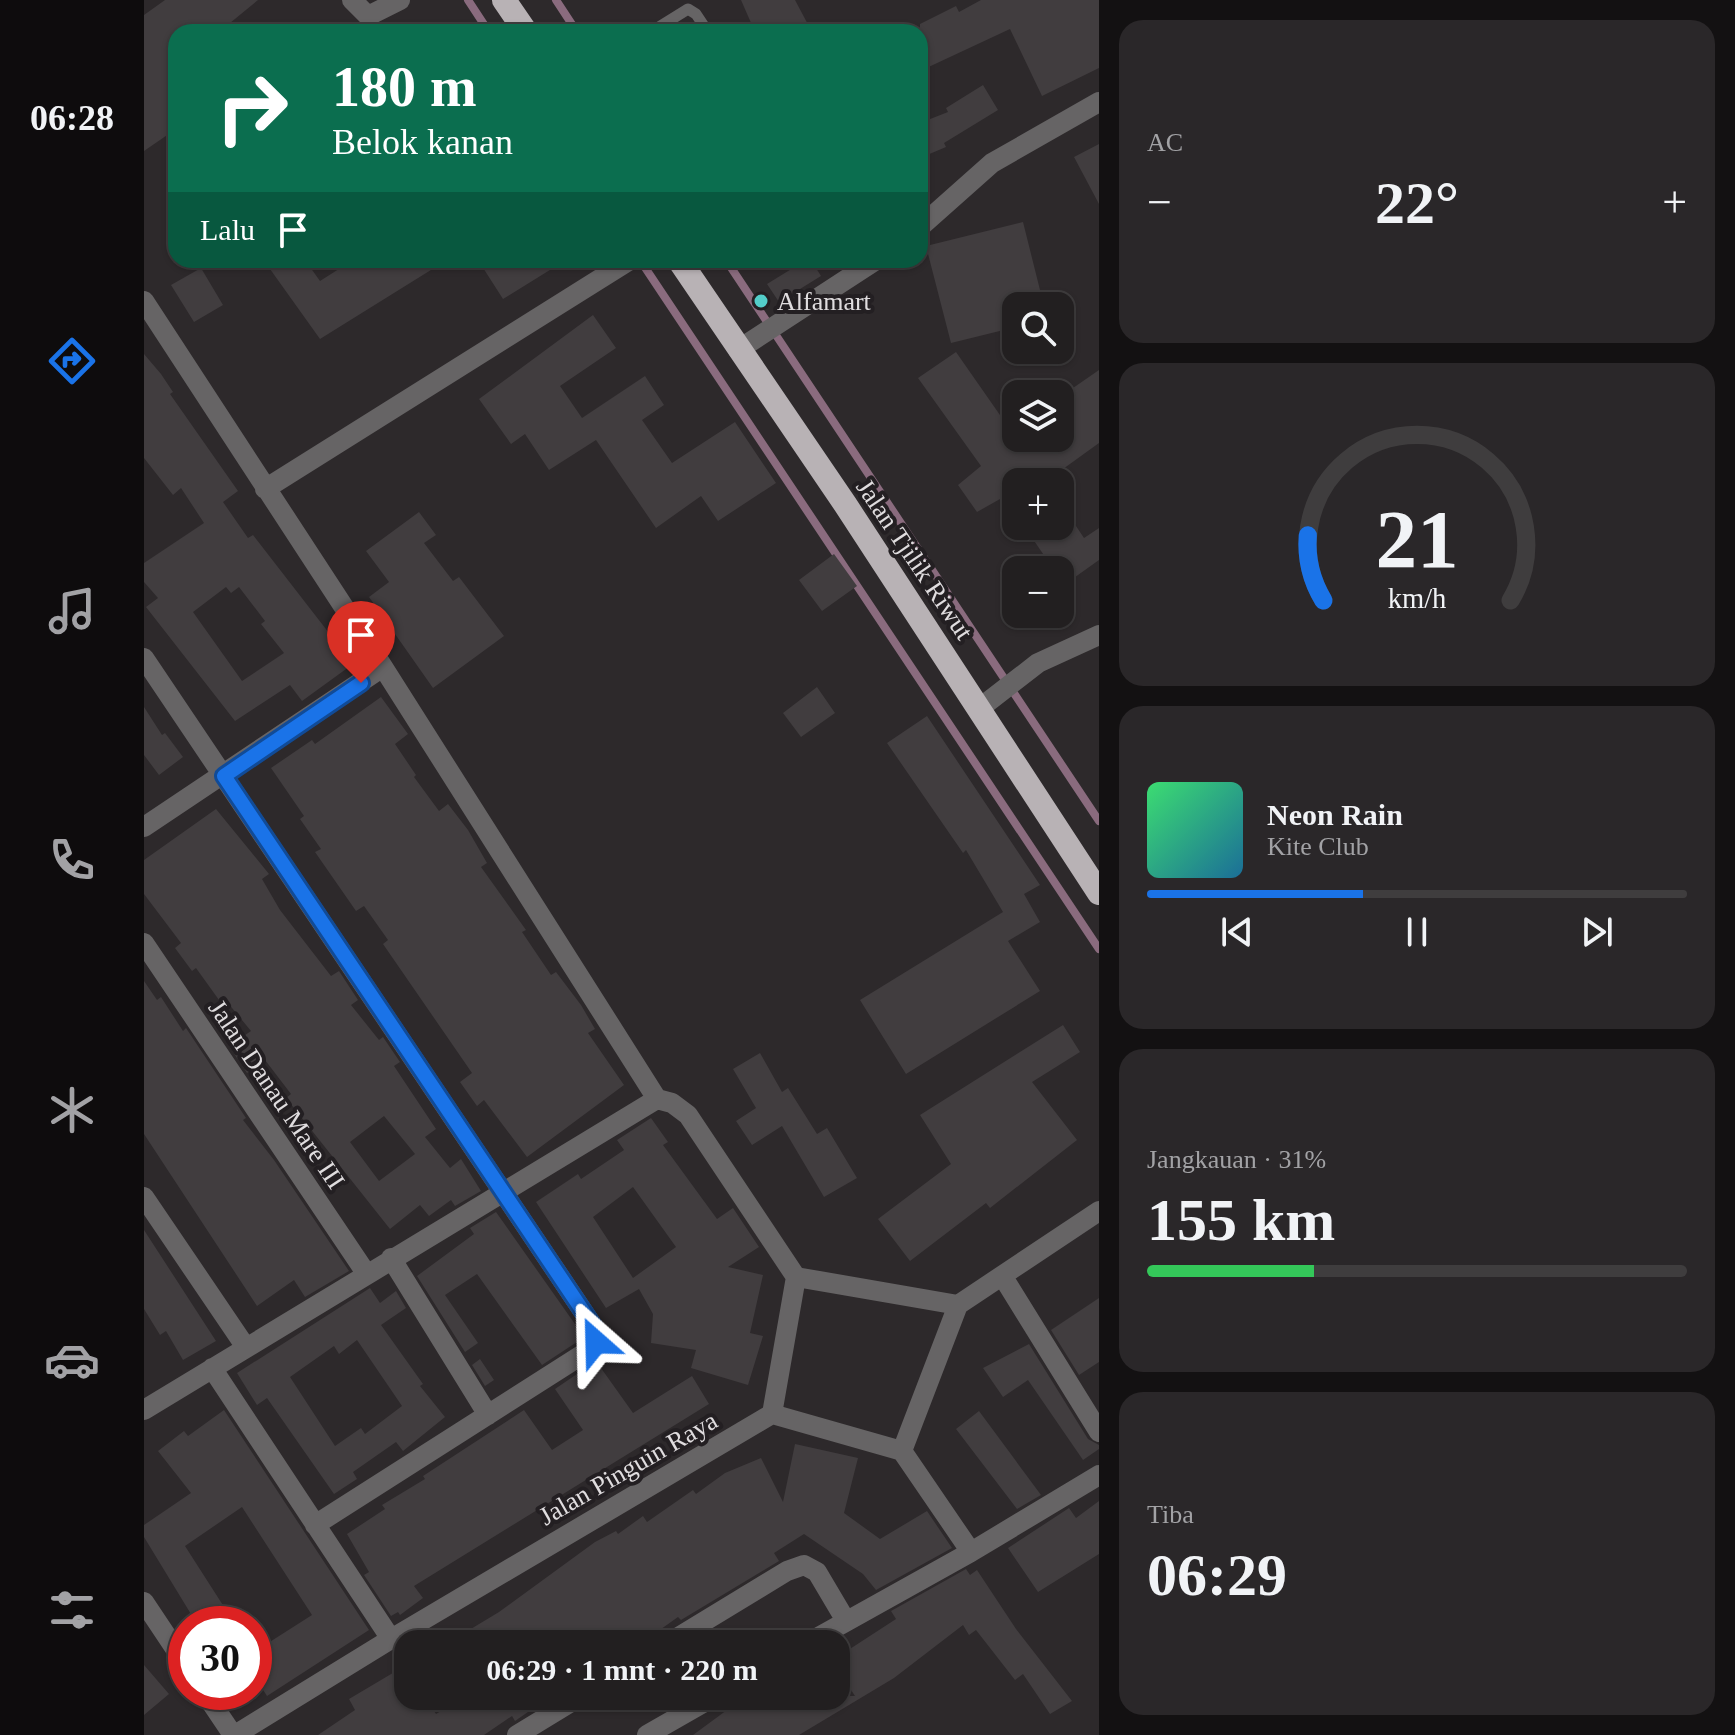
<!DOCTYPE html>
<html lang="id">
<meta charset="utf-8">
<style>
:root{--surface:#221f20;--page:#2a2729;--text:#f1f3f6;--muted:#a2a2a5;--line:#3f3d3e;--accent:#1a73e8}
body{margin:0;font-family:"Times New Roman",serif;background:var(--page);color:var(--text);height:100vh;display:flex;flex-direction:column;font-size:30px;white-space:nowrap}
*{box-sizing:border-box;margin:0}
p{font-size:26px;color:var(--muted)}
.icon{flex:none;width:44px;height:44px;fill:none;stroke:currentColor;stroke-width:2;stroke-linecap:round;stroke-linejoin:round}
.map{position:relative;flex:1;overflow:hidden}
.drawer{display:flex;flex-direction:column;gap:20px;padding:20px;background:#131112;width:636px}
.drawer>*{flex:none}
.guide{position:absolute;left:24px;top:24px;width:760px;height:244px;border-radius:24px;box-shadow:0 2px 6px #0004,0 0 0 2px var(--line);background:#0b6e4f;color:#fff;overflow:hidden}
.controls{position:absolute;left:858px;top:292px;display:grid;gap:16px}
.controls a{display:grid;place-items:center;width:72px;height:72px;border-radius:16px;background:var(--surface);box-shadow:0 2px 6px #0004,0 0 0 2px var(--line);font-size:40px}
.speed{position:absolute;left:24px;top:1606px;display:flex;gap:16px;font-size:40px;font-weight:700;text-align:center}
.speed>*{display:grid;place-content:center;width:104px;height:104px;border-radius:50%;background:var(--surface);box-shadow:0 2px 6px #0004,0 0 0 2px var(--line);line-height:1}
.speed .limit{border:12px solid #d22;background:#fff;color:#111}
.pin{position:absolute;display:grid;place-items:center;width:68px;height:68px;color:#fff;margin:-82px -34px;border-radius:50% 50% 50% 0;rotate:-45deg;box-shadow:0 0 8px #0007}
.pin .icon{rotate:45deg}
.me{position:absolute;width:88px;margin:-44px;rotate:335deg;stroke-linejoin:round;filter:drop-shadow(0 0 6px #0008)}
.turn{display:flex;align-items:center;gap:28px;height:168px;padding:0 32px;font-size:36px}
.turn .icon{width:104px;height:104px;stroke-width:2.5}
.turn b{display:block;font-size:56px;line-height:68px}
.then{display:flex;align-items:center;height:76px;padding:0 32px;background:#0003;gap:16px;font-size:30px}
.big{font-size:60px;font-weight:600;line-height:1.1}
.drawer .widget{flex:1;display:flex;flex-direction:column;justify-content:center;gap:12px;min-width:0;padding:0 28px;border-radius:24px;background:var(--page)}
.drawer .dial{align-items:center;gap:0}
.dial svg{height:208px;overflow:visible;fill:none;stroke:var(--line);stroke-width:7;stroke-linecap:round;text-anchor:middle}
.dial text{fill:var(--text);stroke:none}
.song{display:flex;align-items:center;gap:24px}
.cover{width:96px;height:96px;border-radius:12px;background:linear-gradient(135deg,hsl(140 70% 55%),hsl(200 70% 35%))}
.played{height:8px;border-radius:4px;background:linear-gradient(90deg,var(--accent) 40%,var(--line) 40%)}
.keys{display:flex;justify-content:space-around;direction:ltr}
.heat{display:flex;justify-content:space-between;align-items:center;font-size:44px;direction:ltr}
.charge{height:12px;border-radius:6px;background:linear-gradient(90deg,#34c759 31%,var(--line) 0)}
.trip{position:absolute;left:250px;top:1630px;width:456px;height:80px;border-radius:24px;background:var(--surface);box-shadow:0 2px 6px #0004,0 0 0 2px var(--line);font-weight:600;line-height:80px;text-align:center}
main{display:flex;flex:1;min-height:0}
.dock{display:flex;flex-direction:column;width:144px;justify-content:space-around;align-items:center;background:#0e0c0d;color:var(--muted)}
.dock .icon{width:56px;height:56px}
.dock .selected{color:var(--accent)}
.dock b{font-size:36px;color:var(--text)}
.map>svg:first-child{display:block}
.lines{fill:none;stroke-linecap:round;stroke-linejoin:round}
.stream{stroke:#8a6b7e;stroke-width:8}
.building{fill:#413d3f;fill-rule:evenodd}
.lane{stroke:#666465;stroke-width:11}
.street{stroke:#666465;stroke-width:20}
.highway{stroke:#b8b2b5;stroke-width:24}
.route-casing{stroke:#114b97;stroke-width:20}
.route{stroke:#1a73e8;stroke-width:14}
.poi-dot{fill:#53cdc9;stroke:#231f22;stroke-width:3}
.labels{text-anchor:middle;stroke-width:8;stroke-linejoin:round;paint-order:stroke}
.poi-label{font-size:26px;fill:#e0dddf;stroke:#231f22;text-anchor:start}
.street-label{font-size:26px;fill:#e0dddf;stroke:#231f22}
</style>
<main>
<nav class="dock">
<b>06:28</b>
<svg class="icon selected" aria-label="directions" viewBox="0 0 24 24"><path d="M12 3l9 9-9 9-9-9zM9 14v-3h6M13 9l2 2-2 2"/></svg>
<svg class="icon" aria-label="music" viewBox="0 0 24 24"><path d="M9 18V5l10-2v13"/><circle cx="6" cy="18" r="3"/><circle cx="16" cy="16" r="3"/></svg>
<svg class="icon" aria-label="phone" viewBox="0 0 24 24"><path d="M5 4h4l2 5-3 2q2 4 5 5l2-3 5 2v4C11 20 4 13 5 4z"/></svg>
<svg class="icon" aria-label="climate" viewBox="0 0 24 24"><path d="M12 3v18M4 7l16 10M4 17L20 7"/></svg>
<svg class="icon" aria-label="car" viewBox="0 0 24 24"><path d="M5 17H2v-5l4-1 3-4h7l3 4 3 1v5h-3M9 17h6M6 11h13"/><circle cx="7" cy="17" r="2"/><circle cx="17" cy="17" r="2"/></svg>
<svg class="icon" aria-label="filters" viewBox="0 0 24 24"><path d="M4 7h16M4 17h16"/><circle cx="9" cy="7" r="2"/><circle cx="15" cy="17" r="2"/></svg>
</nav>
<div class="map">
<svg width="955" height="1735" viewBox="0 0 955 1735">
<rect width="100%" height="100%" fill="#2d292b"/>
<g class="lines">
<path class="stream" d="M 324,0 L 345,32
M 412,0 L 433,32
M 496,260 L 955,949
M 582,260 L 955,821"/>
</g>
<path class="building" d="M 21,0 L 114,0 L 75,32 L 32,32 L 32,129 L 0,151 L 0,15 Z
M 597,0 L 651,0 L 668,32 L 611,32 Z
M 837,0 L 955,0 L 955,68 L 898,96 L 866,29 L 776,71 L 776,24 L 812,6 L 815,12 Z
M 839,85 L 854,110 L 800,143 L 802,147 L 776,158 L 776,123 L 804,112 L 802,108 Z
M 955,144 L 955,204 L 930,157 Z
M 879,222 L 900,306 L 872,306 L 872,327 L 807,343 L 782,246 Z
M 139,260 L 161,260 L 176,281 L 209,260 L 303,260 L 176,339 L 126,269 Z
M 334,260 L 422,260 L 359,299 Z
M 662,260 L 667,260 L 677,276 L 635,302 L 623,284 Z
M 57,268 L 79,305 L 50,322 L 27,285 Z
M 449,315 L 472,348 L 416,386 L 438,418 L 501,376 L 520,405 L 498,420 L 528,463 L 591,422 L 632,483 L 574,521 L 557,496 L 512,528 L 452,440 L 405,470 L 381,434 L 367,444 L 335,399 Z
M 812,352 L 872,438 L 916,438 L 916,397 L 955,370 L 955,443 L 901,482 L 872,482 L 872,490 L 833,512 L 814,485 L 837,466 L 774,378 Z
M 0,354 L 17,374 L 29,392 L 26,394 L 94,491 L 79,502 L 104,538 L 109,535 L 209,664 L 158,701 L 146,685 L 91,721 L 2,607 L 14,598 L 0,582 L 0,563 L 60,523 L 37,488 L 29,495 L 0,458 ZM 82,587 L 87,593 L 95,587 L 121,621 L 117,624 L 140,653 L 98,681 L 49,612 Z
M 916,502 L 940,538 L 955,528 L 955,560 L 920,585 L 916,570 L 910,570 L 880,526 L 916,526 Z
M 275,512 L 292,535 L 280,543 L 309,581 L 315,577 L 360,636 L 289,688 L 225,597 L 245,582 L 222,551 Z
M 690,554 L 713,586 L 678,611 L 655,580 Z
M 673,687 L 691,713 L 657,737 L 639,713 Z
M 237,697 L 264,734 L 251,744 L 272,775 L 270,777 L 295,811 L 304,804 L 324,830 L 343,863 L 337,867 L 382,930 L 378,932 L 407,975 L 412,972 L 437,1005 L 451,1029 L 444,1033 L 480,1085 L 383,1157 L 340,1100 L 333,1106 L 316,1082 L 328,1073 L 239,944 L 244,940 L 220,906 L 212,911 L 171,852 L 177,849 L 156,819 L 160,816 L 127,768 L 168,740 L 171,744 Z
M 0,707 L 18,735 L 21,733 L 39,757 L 15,775 L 0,755 Z
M 783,716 L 896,885 L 880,894 L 896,922 L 864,941 L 896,991 L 762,1074 L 716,1000 L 859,912 L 822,850 L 819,853 L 743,743 Z
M 72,809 L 125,874 L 118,879 L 136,910 L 187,976 L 195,971 L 214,1000 L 207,1005 L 235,1040 L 239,1037 L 256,1062 L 250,1066 L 292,1129 L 281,1137 L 306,1168 L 317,1159 L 337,1191 L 311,1206 L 307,1200 L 285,1216 L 276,1205 L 246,1229 L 142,1098 L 147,1094 L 121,1060 L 103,1073 L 85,1046 L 107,1031 L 79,997 L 75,1000 L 52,968 L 48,971 L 31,948 L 37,943 L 0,894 L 0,860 ZM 240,1116 L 271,1154 L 235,1181 L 206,1142 Z
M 0,981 L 13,1000 L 17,997 L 39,1031 L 42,1028 L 102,1118 L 99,1120 L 130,1160 L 205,1271 L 161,1297 L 150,1280 L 113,1306 L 0,1134 Z
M 919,1025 L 936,1052 L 888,1082 L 933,1140 L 846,1208 L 842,1203 L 766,1261 L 734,1219 L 807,1164 L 776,1115 Z
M 616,1053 L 638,1092 L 644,1088 L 673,1134 L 683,1128 L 713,1178 L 680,1197 L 638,1126 L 608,1145 L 592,1121 L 612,1108 L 589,1069 Z
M 507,1118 L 524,1142 L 519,1145 L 573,1219 L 589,1208 L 615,1247 L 584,1267 L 619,1275 L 606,1333 L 619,1336 L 604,1385 L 547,1368 L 552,1350 L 507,1343 L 509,1314 L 495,1289 L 462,1308 L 392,1202 L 434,1174 L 437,1179 L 480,1150 L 473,1140 ZM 489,1187 L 532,1247 L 489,1278 L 449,1217 Z
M 352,1212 L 438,1334 L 433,1337 L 436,1340 L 398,1365 L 333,1274 L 301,1295 L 334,1343 L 321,1352 L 273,1276 L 330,1234 L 326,1228 Z
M 0,1230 L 72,1341 L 39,1360 L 22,1331 L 16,1335 L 0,1309 Z
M 226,1288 L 236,1303 L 252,1291 L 262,1308 L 237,1325 L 279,1384 L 276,1386 L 301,1417 L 259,1451 L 252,1442 L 209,1472 L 213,1479 L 190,1494 L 123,1398 L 113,1405 L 93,1373 ZM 213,1340 L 258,1406 L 221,1434 L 217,1428 L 191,1446 L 146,1377 L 190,1346 L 195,1354 Z
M 955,1298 L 955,1362 L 935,1375 L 907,1330 Z
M 885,1344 L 944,1439 L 955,1445 L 955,1449 L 939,1460 L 884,1380 L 859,1397 L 839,1368 Z
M 336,1359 L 350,1380 L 341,1386 L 328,1365 Z
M 452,1361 L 489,1413 L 548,1376 L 565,1404 L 270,1586 L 279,1598 L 256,1615 L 254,1612 L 247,1616 L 220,1575 L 225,1572 L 203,1534 L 241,1509 L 238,1505 L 281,1479 L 279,1476 L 380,1410 L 408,1450 L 439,1430 L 411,1389 Z
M 80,1410 L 225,1630 L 123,1696 L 110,1676 L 110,1652 L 168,1615 L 98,1507 L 41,1546 L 91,1624 L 53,1624 L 0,1537 L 0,1525 L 47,1493 L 14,1451 L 40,1431 L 44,1436 Z
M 835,1411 L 897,1495 L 873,1509 L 812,1429 Z
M 651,1444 L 714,1458 L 700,1513 L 736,1539 L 783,1511 L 808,1548 L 732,1590 L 719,1574 L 660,1534 L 630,1553 L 635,1561 L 537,1620 L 534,1617 L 496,1644 L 302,1644 L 355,1612 L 451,1542 L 472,1531 L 474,1534 L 499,1516 L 503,1522 L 549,1490 L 552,1494 L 581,1473 L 617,1458 L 639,1502 Z
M 955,1501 L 955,1554 L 894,1592 L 864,1548 L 925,1508 L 932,1518 Z
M 822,1569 L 826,1575 L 833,1570 L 872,1629 L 928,1701 L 906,1714 L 879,1674 L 871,1680 L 832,1630 L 825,1635 L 819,1625 L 750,1678 L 655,1735 L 549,1735 L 602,1696 L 711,1696 L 692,1667 L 692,1658 L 752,1619 L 747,1611 Z
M 264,1664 L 264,1696 L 281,1696 L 292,1714 L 322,1696 L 407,1696 L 371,1721 L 368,1716 L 340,1735 L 174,1735 L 211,1710 L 205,1699 Z
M 0,1665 L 25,1694 L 0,1715 Z"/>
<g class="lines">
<path class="lane" d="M 507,32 L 544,9 L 552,14 L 564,32"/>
<path class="street" d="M 208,0 L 224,16 L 256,0
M 776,227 L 848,163 L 955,102
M 0,301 L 239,667 L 513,1099
M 594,350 L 732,260
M 121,489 L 486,260
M 0,658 L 453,1332 L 447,1349 L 171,1525
M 836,708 L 894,663 L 955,635
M 0,827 L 239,667
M 0,943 L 222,1273
M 0,1197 L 101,1346
M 247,1258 L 344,1415
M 859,1277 L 955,1432
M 68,1368 L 247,1639 L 628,1414 L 652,1277
M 0,1410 L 513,1099 L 528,1103 L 544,1115 L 652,1277 L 814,1305
M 628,1414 L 758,1451
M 827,1552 L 758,1451 L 814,1305 L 955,1211
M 0,1602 L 42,1665
M 523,1644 L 643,1571 L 660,1565 L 673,1572 L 702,1621
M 662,1644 L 827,1552 L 955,1475
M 60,1692 L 89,1735
M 91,1735 L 247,1639
M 373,1735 L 437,1696
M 503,1735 L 571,1696"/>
<path class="highway" d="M 360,0 L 382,32
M 535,260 L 701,504 L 955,893"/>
</g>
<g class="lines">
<defs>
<path id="route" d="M 217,683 L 80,776 L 453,1332 L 452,1342"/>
</defs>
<use href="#route" class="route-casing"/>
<use href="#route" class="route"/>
</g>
<circle class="poi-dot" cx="617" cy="301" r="8"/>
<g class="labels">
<g class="poi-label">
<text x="633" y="310">Alfamart</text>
</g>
<g class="street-label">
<text transform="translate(771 559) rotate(56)" y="9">Jalan Tjilik Riwut</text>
<text transform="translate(133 1094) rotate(56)" y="9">Jalan Danau Mare III</text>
<text transform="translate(484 1468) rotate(-30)" y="9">Jalan Pinguin Raya</text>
</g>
</g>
</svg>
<div class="controls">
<a><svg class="icon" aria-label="search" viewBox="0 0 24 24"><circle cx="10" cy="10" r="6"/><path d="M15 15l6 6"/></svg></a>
<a><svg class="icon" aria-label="layers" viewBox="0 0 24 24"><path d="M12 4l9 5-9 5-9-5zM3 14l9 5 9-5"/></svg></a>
<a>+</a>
<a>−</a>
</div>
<div class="speed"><div class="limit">30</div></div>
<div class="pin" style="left:217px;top:683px;background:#d93025"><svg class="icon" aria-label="arrive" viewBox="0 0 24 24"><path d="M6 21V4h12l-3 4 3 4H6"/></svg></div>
<svg class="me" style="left:452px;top:1342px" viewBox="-20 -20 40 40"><path d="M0-17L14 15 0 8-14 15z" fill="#1a73e8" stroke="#fff" stroke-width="4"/></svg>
<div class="trip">06:29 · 1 mnt · 220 m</div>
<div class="guide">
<div class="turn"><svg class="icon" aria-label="right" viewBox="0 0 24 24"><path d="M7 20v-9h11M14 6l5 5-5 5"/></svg><div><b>180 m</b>Belok kanan</div></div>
<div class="then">Lalu<svg class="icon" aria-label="arrive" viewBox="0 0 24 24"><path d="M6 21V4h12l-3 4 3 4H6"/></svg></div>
</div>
</div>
<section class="drawer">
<div class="widget"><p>AC</p>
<div class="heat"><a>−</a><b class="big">22°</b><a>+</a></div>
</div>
<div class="widget dial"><svg viewBox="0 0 100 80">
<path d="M14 69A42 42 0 1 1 86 69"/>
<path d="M14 69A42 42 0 0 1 8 44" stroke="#1a73e8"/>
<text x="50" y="56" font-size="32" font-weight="700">21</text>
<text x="50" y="72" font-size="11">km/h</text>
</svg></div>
<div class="widget">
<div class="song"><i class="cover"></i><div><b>Neon Rain</b><p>Kite Club</p></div></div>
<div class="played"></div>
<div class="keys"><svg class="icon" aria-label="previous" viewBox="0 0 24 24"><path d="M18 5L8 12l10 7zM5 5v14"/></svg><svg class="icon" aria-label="pause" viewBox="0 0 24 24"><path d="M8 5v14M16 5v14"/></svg><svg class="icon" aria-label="next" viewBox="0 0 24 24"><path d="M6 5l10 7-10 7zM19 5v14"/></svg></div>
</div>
<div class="widget"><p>Jangkauan · 31%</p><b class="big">155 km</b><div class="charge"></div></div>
<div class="widget"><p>Tiba</p><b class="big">06:29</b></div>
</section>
</main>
